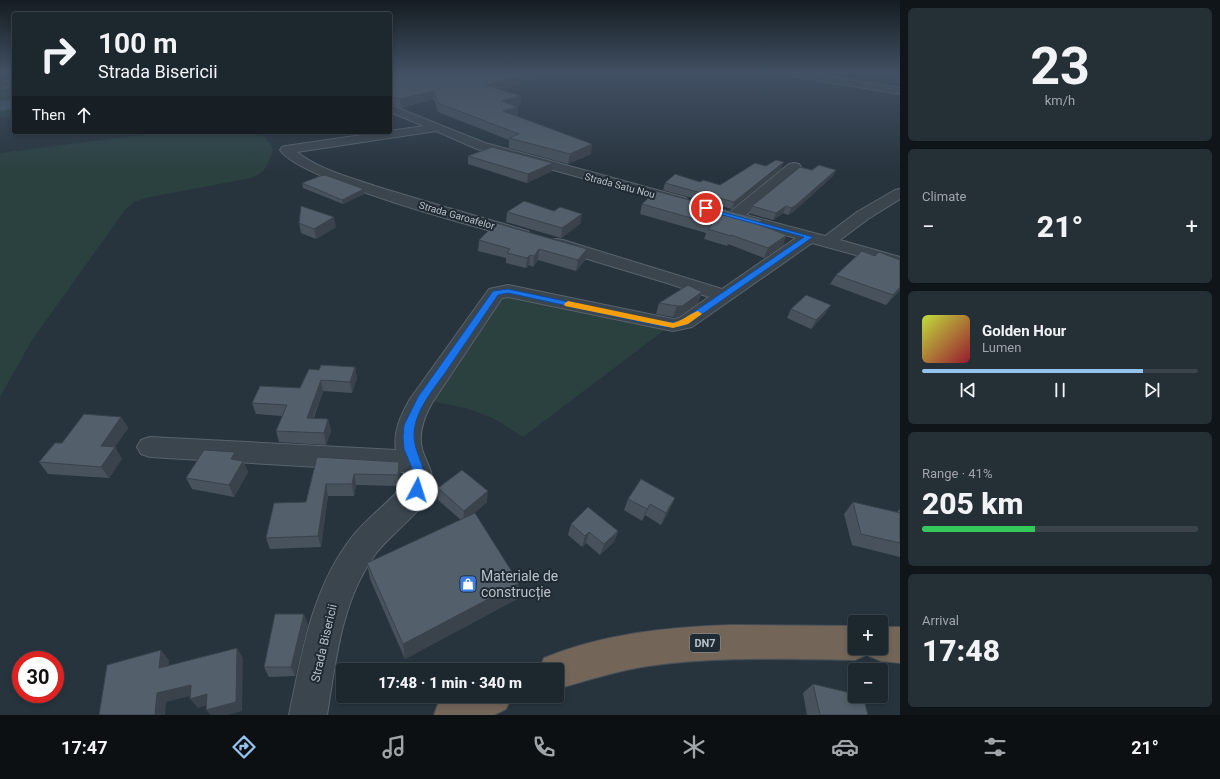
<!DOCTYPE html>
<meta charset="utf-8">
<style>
:root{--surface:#1d272e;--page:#252f36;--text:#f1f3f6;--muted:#a0a5aa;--line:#3b444a;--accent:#95c3f0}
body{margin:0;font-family:Roboto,sans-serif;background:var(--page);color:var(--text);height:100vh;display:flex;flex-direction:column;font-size:15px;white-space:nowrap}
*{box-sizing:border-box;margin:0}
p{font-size:13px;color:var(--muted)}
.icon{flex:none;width:22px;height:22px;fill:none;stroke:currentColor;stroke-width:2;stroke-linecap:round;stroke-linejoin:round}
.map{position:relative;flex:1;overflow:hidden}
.sheet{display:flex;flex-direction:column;gap:8px;padding:8px;background:#101519;width:320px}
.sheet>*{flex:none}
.hud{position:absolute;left:12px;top:12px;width:380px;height:122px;border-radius:4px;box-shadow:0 2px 6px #0003,0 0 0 1px var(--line);background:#1d272e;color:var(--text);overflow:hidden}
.fabs{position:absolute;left:848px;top:615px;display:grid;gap:8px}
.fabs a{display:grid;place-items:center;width:40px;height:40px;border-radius:4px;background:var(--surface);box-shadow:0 2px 6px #0003,0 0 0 1px var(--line);font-size:20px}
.speed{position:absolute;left:12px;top:651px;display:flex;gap:8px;font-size:20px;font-weight:700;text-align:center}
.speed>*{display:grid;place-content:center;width:52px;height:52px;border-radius:50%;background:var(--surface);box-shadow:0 2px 6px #0003,0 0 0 1px var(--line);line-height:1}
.speed .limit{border:6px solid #d22;background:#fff;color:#111}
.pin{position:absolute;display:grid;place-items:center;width:34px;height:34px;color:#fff;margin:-17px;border:2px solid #fff;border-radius:50%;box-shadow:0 1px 4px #0007}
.me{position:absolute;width:44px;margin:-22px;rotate:5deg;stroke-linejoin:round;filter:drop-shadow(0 0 3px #0008)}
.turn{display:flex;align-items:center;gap:14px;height:84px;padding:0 20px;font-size:18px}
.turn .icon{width:52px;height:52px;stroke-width:2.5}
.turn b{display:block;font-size:28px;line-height:34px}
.then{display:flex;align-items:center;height:38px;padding:0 20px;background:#0003;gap:8px;font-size:15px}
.big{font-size:30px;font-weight:800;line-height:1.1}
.sheet .tile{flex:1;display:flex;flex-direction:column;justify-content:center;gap:6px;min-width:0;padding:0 14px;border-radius:6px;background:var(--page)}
.sheet .dial{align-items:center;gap:0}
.dial b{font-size:52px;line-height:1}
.song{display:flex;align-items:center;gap:12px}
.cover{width:48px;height:48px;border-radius:6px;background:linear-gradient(135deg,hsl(70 70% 55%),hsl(350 70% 35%))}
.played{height:4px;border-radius:2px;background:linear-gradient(90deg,var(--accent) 80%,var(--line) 80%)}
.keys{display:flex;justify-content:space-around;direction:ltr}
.heat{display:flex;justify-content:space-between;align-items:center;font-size:22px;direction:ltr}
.charge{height:6px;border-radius:3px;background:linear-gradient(90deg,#34c759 41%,var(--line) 0)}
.trip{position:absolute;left:336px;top:663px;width:228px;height:40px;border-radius:4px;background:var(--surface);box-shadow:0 2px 6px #0003,0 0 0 1px var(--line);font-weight:800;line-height:40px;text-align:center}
.tabs{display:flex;height:64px;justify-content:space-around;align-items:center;background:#0c1012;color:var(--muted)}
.tabs .icon{width:28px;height:28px}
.tabs .active{color:var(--accent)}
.tabs b{font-size:18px;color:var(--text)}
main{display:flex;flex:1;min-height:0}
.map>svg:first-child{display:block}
.green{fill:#2a4140}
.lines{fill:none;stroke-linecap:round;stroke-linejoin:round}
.river{fill:#3f5365;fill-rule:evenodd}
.minor-casing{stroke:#59636c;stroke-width:2}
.highway-casing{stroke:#465059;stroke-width:2}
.minor{fill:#3b454e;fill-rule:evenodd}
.highway{fill:#736659;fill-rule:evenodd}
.wall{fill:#47525c}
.shaded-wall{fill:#3a424b}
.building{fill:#535f6b;stroke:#3a424b}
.route{fill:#1a73e8;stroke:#114b97}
.slow{fill:#f59e0b}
.labels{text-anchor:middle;stroke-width:4;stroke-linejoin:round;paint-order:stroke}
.far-street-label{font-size:10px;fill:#b7c0c9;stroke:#202a33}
.shield{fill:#202a33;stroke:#8a939c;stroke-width:1}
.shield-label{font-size:11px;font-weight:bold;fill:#b7c0c9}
.street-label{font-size:12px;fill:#b7c0c9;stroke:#202a33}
.near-poi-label{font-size:14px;fill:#b7c0c9;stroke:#202a33;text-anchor:start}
</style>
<main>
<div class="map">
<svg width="900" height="715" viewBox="0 0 900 715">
<rect width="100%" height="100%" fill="#27343e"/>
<path class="green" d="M 14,85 L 14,116 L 0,118 L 0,86 Z
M 166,132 L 261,132 L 273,148 C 269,164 266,173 251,178 L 145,198 L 134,202 L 125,210 L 32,340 L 0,397 L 0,153 Z
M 507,294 L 667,328 L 523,437 L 493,418 L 466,408 L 430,401 L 500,297 Z"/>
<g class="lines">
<path class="river" d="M 14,99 L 14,109 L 0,111 L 0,101 Z"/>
<defs>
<path id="minor" d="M 786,73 L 807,73 L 900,88 L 900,94 L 791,76 Z
M 14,80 L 14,86 L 0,88 L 0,82 Z
M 390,105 L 485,143 L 686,198 L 688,201 L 686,204 L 681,205 L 676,204 L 477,149 L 436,131 L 297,152 C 318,169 349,177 375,186 C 426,202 477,216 528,231 L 530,234 L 528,237 L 522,239 C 479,228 301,181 280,150 L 282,147 L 286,146 L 424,126 L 390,112 Z
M 794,163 L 799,164 L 801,167 L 799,170 L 746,215 L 825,236 L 857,212 L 895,190 L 900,189 L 900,199 L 868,219 L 840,240 L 900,257 L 900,267 L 812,243 L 692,327 L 673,331 L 508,297 L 502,298 L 432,403 C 424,417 418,433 422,449 C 426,463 436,474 431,490 C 425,510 387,537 374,556 C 341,603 336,660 327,715 L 289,715 C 302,653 312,588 352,537 C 367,518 388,503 404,485 L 404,472 L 150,457 L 141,454 L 137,447 L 141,440 L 150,437 L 396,450 C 393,431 401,415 410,399 L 489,289 L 508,285 L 673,319 L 679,318 L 709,297 L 667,283 L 551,248 L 549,244 L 551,240 L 557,239 L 563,240 L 722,289 L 796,238 L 727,219 L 725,216 L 789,164 Z"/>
<path id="highway" d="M 730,625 L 855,626 L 855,648 L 881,648 L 881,627 L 900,627 L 900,663 L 881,661 L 869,656 L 868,654 L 855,660 C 784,659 713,656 642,667 C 613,672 585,681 557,689 L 557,670 L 539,670 L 544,658 C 602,634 667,627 730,625 Z
M 451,696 L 512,696 L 506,709 L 494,715 L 434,715 L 439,701 Z"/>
</defs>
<use href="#minor" class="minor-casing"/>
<use href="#highway" class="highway-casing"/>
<use href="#minor" class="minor"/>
<use href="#highway" class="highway"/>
</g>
<path class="wall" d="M 390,73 L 560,73 L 500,89 L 521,104 L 516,106 L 518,107 L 518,116 L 516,116 L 591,154 L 568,164 L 509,148 L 509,140 L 438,112 L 434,99 L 401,108 L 390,104 Z
M 468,156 L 553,163 L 552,171 L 527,183 L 468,164 Z
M 766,166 L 781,169 L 732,209 L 663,190 L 665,183 L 700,182 L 720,185 Z
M 833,176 L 793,212 L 788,215 L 783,213 L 773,220 L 749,213 L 752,206 Z
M 302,183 L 364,194 L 343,204 L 303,188 Z
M 642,204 L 763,220 L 761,225 L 783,245 L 764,258 L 728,244 L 727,246 L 704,239 L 706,233 L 640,214 Z
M 554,211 L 582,214 L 580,224 L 561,238 L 506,222 L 507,212 Z
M 299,223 L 336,227 L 316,239 L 301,233 Z
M 496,223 L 585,260 L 576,271 L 538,260 L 533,267 L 529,265 L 526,268 L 506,263 L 506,258 L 478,251 L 479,240 Z
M 875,256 L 900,260 L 900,290 L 886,305 L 830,284 L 836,275 Z
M 702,292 L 698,303 L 678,317 L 673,317 L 656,314 L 659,303 Z
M 791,309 L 826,313 L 811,329 L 787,318 Z
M 355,367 L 357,378 L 352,393 L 323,391 L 314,418 L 328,419 L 331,431 L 326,445 L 279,442 L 276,431 L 282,416 L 256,414 L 252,403 L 300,388 L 319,370 Z
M 121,417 L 128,428 L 115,447 L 122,459 L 109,478 L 48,474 L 39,462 L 62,443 Z
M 317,457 L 399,462 L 400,473 L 399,486 L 356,485 L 354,496 L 328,496 L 321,547 L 270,549 L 266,538 L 306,502 Z
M 238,460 L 243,461 L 248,472 L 234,497 L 192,489 L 186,478 Z
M 438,488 L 487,502 L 472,515 L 517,599 L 405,659 L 370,579 L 367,563 L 461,520 L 438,500 Z
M 628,499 L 670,509 L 661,525 L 645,515 L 642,521 L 624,510 Z
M 853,502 L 897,512 L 900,509 L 900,557 L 852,545 L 844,514 Z
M 571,524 L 618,531 L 614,542 L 600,555 L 586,543 L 582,547 L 568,535 Z
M 308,624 L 295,676 L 269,677 L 264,667 Z
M 813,684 L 868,715 L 807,715 L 803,693 Z"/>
<path class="shaded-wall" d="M 532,73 L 560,73 L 486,93 L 486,85 Z
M 434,91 L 434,99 L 401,108 L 400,99 Z
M 521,96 L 521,104 L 502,110 L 502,101 Z
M 518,107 L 518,116 L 502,120 L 503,111 Z
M 592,144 L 591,154 L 568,164 L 570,154 Z
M 784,162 L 781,169 L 732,209 L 734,202 Z
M 553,163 L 552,171 L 527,183 L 528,174 Z
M 836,170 L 833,176 L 793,212 L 788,215 L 791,208 Z
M 364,189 L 364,194 L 343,204 L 342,200 Z
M 786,206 L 783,213 L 773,220 L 776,213 Z
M 582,214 L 580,224 L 561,238 L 562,228 Z
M 334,217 L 336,227 L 316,239 L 314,229 Z
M 763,220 L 759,229 L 757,224 Z
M 787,235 L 783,245 L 764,258 L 768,248 Z
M 539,249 L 538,260 L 533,267 L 534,256 Z
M 587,249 L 585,260 L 576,271 L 578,260 Z
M 530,255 L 529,265 L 526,268 L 527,258 Z
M 900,287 L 900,289 L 886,305 L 893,295 Z
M 702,292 L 698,303 L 678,317 L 673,317 L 677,306 Z
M 831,305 L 826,313 L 811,329 L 816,320 Z
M 355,367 L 357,378 L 352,393 L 350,382 Z
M 321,380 L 323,391 L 309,429 L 307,418 Z
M 121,417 L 128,428 L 115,447 L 122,459 L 109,478 L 101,467 L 101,446 Z
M 328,419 L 331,431 L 326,445 L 324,433 Z
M 235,452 L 239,464 L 231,459 Z
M 243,461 L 248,472 L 234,497 L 229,485 Z
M 399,462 L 400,473 L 399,486 L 398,475 Z
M 354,474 L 356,485 L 354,496 L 352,484 Z
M 326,484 L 328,496 L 321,547 L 318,536 Z
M 488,491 L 487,502 L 463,523 L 464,511 Z
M 675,498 L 670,509 L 661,525 L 666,513 Z
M 650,504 L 645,515 L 642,521 L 647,509 Z
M 618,531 L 614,542 L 600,555 L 604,544 Z
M 589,532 L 586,543 L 582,547 L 585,536 Z
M 519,583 L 517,599 L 405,659 L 403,644 Z
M 304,614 L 308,624 L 295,676 L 291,667 Z
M 237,648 L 243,658 L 242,711 L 228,715 L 211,715 L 206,710 Z
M 161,650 L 169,660 L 168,678 L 159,668 Z
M 191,685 L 198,694 L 166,702 L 165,715 L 155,715 L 157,693 Z
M 207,694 L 215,703 L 198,708 L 190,699 Z"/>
<path class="building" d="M 390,73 L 532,73 L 486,85 L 521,96 L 502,101 L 518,107 L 503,111 L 592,144 L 570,154 L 509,138 L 519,134 L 438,103 L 434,91 L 400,99 L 390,96 Z
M 492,147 L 553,163 L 528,174 L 468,156 Z
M 776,160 L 784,162 L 734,202 L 665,183 L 675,174 L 700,182 L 703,180 L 720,185 L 755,163 L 766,166 Z
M 819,165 L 836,170 L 796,205 L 791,208 L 786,206 L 776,213 L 752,206 L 800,167 L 812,170 Z
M 325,175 L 364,189 L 342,200 L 302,183 L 320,176 Z
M 656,191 L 763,220 L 757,224 L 787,235 L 768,248 L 731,235 L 731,236 L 708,229 L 712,224 L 642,204 Z
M 524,201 L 554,211 L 560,207 L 582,214 L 562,228 L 507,212 Z
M 301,206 L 334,217 L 314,229 L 299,223 Z
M 496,223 L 587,249 L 578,260 L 539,249 L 534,256 L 530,255 L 527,258 L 507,253 L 510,249 L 479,240 Z
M 862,251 L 875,256 L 879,252 L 900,260 L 900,287 L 893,295 L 836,275 Z
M 688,285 L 702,292 L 682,306 L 677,306 L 659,303 Z
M 806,295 L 831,305 L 816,320 L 791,309 Z
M 321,365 L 355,367 L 350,382 L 321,380 L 307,418 L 328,419 L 324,433 L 276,431 L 287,405 L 252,403 L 260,386 L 300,388 L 309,369 L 319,370 Z
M 84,414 L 121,417 L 101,446 L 115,447 L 101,467 L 39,462 L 55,443 L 62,443 Z
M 204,450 L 235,452 L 231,459 L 243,461 L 229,485 L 186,478 Z
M 317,457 L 399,462 L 398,475 L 354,474 L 352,484 L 326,484 L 318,536 L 266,538 L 274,503 L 306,502 Z
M 462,470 L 488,491 L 464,511 L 438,488 Z
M 641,479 L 675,498 L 666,513 L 650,504 L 647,509 L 628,499 Z
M 853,502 L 900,513 L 900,543 L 861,534 Z
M 588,507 L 618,531 L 604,544 L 589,532 L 585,536 L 571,524 Z
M 475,513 L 519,583 L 403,644 L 367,563 Z
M 275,614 L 304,614 L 291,667 L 264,667 Z
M 237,648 L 236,702 L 206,710 L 207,694 L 190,699 L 191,685 L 157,693 L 155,715 L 99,715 L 107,665 L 161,650 L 159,668 Z
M 813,684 L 855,694 L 855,696 L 863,696 L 868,715 L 820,715 Z"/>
<linearGradient id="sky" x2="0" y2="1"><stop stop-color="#151d22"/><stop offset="0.42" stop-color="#415063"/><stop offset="1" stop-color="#415063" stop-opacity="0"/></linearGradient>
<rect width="900" height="173" fill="url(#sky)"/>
<path class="route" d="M 704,207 L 813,237 L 688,324 L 680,327 L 664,327 L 508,293 L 498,295 C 480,321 463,347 445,373 C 434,388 418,408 415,426 C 409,453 433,468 421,493 L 417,495 L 413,493 L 411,490 L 414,479 L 412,468 L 404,449 L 403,437 L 404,425 L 418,397 L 493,291 L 508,289 L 664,322 L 679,322 L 804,237 L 704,210 Z"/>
<path class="slow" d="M 568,301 L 673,323 C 684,320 689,314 698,311 L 702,314 L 688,324 L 673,328 L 565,306 L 564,304 Z"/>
<defs>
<symbol id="shop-square" viewBox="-11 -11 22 22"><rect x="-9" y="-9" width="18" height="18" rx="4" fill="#3f7fe0" stroke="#202a33"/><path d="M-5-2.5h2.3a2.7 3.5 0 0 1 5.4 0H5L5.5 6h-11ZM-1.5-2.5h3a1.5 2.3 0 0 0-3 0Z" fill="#fff"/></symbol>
</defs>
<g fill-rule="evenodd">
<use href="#shop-square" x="458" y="574" width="20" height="20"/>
</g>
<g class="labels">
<g class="far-street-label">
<text transform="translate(620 185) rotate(15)" y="4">Strada Satu Nou</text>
<text transform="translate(457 215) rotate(16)" y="4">Strada Garoafelor</text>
</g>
<rect class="shield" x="690" y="634" width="30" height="18" rx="3"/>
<g class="shield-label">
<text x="705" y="647">DN7</text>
</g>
<g class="street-label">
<text transform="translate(324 643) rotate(-77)" y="4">Strada Bisericii</text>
</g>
<g class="near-poi-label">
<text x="481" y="581">Materiale de<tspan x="481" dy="16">construcție</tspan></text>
</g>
</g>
</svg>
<div class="fabs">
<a>+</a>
<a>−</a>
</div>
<div class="speed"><div class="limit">30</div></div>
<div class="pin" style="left:706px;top:208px;background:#d93025"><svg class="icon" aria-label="arrive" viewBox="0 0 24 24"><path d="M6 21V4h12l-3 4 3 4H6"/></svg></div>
<svg class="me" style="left:417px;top:490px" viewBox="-20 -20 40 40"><circle r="19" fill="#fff"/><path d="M0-13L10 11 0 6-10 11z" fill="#1a73e8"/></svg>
<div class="trip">17:48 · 1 min · 340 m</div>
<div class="hud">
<div class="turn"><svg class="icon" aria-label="right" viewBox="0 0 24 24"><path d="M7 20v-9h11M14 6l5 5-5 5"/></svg><div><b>100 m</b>Strada Bisericii</div></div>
<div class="then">Then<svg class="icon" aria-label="ahead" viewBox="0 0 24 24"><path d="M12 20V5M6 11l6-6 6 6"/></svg></div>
</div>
</div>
<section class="sheet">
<div class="tile dial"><b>23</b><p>km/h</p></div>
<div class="tile"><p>Climate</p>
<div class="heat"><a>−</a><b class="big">21°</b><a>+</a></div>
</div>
<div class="tile">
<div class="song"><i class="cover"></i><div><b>Golden Hour</b><p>Lumen</p></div></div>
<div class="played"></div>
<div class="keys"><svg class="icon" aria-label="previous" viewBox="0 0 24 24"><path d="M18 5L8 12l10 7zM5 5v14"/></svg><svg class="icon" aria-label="pause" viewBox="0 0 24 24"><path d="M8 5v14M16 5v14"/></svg><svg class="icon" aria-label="next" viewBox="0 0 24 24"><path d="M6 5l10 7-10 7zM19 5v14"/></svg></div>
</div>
<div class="tile"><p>Range · 41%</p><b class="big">205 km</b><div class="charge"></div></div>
<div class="tile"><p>Arrival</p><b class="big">17:48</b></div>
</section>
</main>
<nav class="tabs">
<b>17:47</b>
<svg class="icon active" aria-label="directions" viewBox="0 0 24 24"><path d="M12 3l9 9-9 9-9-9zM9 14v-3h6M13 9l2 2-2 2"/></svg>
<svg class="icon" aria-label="music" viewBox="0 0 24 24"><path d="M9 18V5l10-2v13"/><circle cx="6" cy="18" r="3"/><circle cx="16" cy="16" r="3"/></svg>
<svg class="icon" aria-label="phone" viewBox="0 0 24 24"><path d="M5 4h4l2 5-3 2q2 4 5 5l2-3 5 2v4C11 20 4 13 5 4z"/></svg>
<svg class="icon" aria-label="climate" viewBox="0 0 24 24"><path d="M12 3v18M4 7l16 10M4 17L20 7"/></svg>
<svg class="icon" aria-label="car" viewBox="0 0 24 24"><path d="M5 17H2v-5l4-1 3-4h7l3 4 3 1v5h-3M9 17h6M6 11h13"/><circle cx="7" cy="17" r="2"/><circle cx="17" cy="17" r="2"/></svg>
<svg class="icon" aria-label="filters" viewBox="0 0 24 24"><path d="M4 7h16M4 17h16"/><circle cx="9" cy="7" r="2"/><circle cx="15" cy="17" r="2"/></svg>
<b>21°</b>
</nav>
